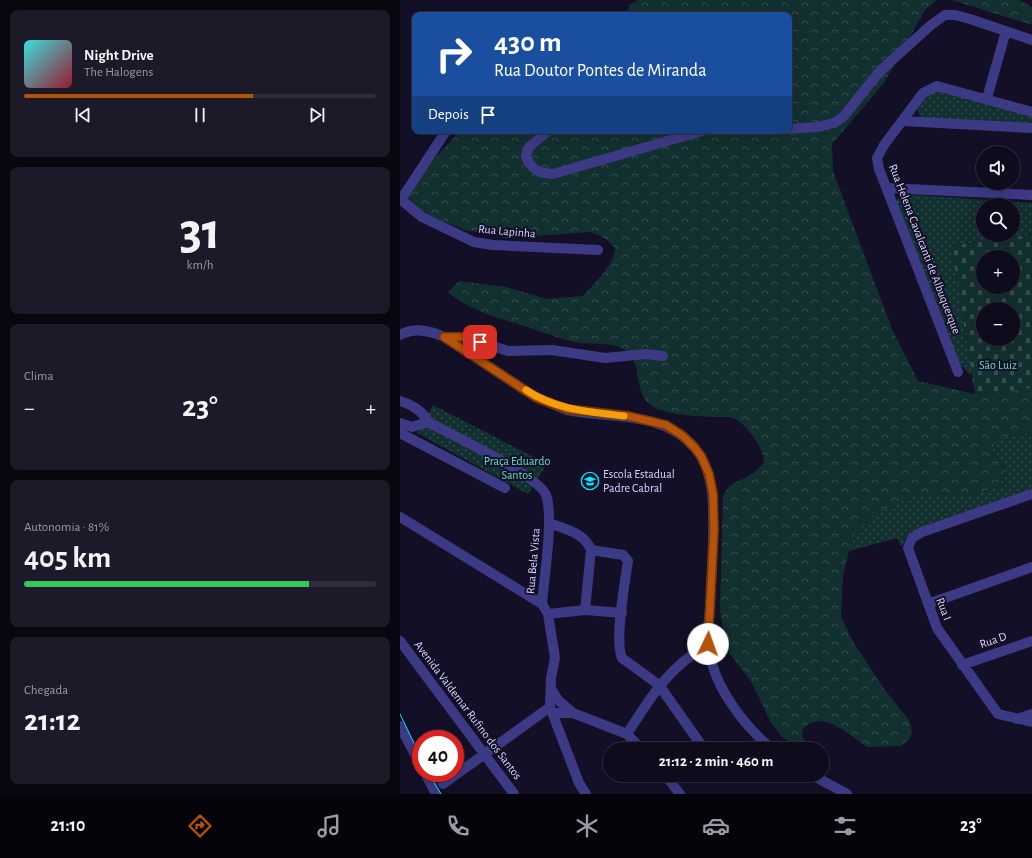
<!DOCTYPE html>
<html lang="pt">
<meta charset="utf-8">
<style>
:root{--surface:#0e0b1c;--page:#1c1929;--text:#f1f3f6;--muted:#9b9ba3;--line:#2e2b3b;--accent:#b45309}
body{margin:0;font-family:"Alegreya Sans",sans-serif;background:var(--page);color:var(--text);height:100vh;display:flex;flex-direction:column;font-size:15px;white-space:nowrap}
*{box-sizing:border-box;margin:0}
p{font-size:13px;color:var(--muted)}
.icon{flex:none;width:22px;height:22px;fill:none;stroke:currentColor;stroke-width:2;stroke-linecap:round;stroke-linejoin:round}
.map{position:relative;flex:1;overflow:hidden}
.drawer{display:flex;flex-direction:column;gap:10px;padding:10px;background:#08060f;width:400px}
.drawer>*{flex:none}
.banner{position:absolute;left:12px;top:12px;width:380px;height:122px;border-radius:8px;box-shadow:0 4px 16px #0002,0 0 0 1px var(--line);background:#1a4fa0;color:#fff;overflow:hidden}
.fabs{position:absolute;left:576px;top:146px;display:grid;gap:8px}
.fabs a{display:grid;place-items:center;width:44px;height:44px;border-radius:50%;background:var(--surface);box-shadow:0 4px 16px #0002,0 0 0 1px var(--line);font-size:20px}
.speed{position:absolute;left:12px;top:730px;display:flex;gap:8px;font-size:20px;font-weight:700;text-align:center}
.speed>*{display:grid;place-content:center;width:52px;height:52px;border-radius:50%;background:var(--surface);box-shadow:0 4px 16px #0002,0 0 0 1px var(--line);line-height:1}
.speed .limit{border:6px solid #d22;background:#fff;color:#111}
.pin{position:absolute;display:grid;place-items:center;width:34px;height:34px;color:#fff;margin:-17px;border-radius:8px;box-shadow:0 2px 6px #0006}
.me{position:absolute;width:44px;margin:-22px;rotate:3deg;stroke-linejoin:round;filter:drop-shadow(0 0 3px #0008)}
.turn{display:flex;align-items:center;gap:14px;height:84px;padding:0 16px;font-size:18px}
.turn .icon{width:52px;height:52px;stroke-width:2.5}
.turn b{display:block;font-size:28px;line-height:34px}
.then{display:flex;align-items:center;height:38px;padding:0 16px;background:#0003;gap:8px;font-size:15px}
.big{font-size:30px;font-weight:600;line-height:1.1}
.drawer .widget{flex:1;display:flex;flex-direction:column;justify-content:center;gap:6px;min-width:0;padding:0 14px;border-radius:8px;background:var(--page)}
.drawer .dial{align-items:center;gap:0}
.dial b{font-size:52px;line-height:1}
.song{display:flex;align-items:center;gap:12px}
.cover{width:48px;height:48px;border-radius:6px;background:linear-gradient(135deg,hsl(180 70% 55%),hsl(350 70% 35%))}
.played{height:4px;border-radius:2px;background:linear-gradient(90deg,var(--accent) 65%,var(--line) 65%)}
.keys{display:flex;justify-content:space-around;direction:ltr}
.heat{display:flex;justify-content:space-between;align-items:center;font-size:22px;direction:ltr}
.charge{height:6px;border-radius:3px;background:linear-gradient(90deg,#34c759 81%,var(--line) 0)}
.trip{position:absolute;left:203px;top:742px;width:226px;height:40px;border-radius:20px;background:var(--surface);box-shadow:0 4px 16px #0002,0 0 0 1px var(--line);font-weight:600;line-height:40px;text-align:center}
.tab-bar{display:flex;height:64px;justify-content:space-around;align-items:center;background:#06040b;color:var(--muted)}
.tab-bar .icon{width:28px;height:28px}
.tab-bar .on{color:var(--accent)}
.tab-bar b{font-size:18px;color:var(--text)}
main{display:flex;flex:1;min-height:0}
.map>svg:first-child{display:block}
.forest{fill:url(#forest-crowns)}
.cemetery{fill:url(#cemetery-stones);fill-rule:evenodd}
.park{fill:url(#park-dots);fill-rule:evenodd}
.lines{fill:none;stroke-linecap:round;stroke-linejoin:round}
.minor{stroke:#3d3a85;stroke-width:10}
.tram{stroke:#00e5ff;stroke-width:1}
.route-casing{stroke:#753606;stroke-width:10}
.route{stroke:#b45309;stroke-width:7}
.slow{stroke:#f59e0b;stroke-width:7}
.labels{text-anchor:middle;stroke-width:4;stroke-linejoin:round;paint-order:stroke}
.street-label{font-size:12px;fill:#d9d4ff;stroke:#130f26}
.park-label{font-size:12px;fill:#5fe0c0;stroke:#130f26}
.poi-label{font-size:12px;fill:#d9d4ff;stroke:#130f26;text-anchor:start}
</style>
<main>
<section class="drawer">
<div class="widget">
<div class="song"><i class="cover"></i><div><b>Night Drive</b><p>The Halogens</p></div></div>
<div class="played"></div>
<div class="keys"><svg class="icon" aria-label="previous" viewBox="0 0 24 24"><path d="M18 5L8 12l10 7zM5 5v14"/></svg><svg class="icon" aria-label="pause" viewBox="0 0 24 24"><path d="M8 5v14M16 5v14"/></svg><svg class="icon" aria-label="next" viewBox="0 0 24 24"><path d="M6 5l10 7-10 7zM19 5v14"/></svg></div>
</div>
<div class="widget dial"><b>31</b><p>km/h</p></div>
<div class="widget"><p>Clima</p>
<div class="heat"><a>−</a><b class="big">23°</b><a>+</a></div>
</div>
<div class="widget"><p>Autonomia · 81%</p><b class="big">405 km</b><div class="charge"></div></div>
<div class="widget"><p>Chegada</p><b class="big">21:12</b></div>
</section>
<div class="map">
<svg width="632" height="794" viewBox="0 0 632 794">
<defs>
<pattern id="forest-crowns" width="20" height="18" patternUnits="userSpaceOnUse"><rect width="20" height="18" fill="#12302f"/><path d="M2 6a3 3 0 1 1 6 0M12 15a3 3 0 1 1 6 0" fill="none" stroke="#344d4e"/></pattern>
<pattern id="cemetery-stones" width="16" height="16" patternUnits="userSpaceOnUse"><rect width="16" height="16" fill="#12302f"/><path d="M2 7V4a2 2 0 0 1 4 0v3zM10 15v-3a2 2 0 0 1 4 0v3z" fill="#344d4e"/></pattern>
<pattern id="park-dots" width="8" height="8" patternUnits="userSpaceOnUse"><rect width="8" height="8" fill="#12302f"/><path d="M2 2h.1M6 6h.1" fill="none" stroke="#344d4e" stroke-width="1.8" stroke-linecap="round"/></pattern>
</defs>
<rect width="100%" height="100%" fill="#130f26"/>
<path class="forest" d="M 239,0 L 537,0 L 525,10 L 484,83 L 432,144 L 433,171 L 492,329 L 518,381 L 575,394 L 632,388 L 632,433 L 595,439 L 593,452 L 606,469 L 604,478 L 599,486 L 572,497 L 510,497 L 453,536 L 443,575 L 441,616 L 451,638 L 482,686 L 510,722 L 512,732 L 509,740 L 501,746 L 467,747 L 445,731 L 428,722 L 419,721 L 410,723 L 403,729 L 402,737 L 412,749 L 388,741 L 381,736 L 370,721 L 351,681 L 327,650 L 320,610 L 323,496 C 332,479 339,483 352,474 C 357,471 360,467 364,463 C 365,450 346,423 333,418 C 328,416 320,417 315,417 C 297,416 279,416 261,410 C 224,397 252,357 216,346 C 204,343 191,344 179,343 C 164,340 148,334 133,329 C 103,318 73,314 48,292 L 59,281 L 106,287 L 147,299 L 183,296 C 195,282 213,268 215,248 L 206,239 L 191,232 L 108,238 L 65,230 L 25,214 L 10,202 L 7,196 L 20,174 L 60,131 L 389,131 L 389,15 L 228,15 L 229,5 Z
M 552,0 L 619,0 L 632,7 L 632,25 Z"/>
<path class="cemetery" d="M 632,234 L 632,388 L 575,394 L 551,246 ZM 583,257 L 613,257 L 613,287 L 583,287 ZM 583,309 L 613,309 L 613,339 L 583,339 Z"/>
<path class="park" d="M 541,90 L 632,117 L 632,126 L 520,117 C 513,107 525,99 532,91 Z
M 500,194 L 632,203 L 632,234 L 551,246 L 572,374 L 569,374 L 563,367 L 558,365 L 496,201 ZM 583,205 L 613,205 L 613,235 L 583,235 Z
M 33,405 L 147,464 L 128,494 L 17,433 Z
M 632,433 L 632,491 L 514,533 L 506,537 L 503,545 L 501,546 L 497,538 L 449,551 L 453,536 L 476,514 L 510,497 L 572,497 L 599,486 L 604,478 L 606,469 L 593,452 L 595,439 Z"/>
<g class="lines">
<path class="minor" d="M 587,98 L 606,31
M 503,121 L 632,128
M 389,129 L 417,127 L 434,123 L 443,117 L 480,71 L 531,25 L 545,15 L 555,15 L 570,19 L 632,40
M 148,131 L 129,147 L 126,156 C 131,170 139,173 153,174 L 302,131
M 487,188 L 632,195
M 1,200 L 22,217 L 74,242 L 93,245 L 198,250
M 0,201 L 46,131
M 0,335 C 14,327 31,331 44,337 C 66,351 87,365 108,379 C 118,385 128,394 139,398 C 148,402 158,407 167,410 C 211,419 263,410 295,448 C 310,466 313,490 313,514 C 314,545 311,577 310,608 C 309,620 307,633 308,644 C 312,684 342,724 372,749
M 44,337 L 65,337 L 108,351 L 152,350 L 205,358 L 246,354 L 263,356
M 558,372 L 479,169 L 477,158 L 484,145 L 523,93 L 537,86 L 632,112
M 0,401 C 12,405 22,410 28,422 C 50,434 139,476 146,495 C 154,518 144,577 142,604 L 148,614 L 155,658 L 151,678 L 150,707 L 179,783 L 186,794
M 0,423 L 12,427 L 28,422
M 0,433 L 105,488
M 632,494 L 522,532 L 512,538 L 508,548 L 537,628 L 598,714 L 632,722
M 0,517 L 142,604
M 149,523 C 165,529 185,533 191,550 L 185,610
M 191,550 L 223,555 L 228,561 C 225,582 214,641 222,658 L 259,685 L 304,749
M 528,604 L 632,567
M 148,614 L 185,610 L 222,613
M 0,641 L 114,794
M 562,665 L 632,641
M 151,689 L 158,700 L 173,713
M 153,713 L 173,713 L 227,734 L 241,749
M 617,719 L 632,714
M 0,726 L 21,766
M 227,734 C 252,695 267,669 308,644
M 25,773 L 36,794
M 265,775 L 280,794
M 412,775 L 447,794
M 43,784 L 150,707"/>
<path class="tram" d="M 0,714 L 21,758
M 28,773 L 41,794"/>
</g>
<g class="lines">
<defs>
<path id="route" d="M 80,342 L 65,337 L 44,337 L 137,398 L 167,409 L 228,416 L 266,425 L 283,436 L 294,447 L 301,456 L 309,474 L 313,494 L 314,529 L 308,644"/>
</defs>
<use href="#route" class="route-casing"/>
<use href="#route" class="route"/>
<path class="slow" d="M 126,390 C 156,410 190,412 224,416"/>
</g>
<defs>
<symbol id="school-ring" viewBox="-11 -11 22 22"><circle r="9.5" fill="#130f26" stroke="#00e5ff" stroke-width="1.5"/><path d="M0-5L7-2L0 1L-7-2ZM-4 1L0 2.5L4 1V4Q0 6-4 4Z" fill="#00e5ff"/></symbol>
</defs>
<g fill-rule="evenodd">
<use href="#school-ring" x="180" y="471" width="20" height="20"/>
</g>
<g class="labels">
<g class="street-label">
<text transform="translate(107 231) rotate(5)" y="4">Rua Lapinha</text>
<text transform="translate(525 249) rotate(69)" y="4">Rua Helena Cavalcanti de Albuquerque</text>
<text transform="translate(133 561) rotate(-85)" y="4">Rua Bela Vista</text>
<text transform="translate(544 609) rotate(69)" y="4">Rua I</text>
<text transform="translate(593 640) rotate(-19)" y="4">Rua D</text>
<text transform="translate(68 710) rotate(53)" y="4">Avenida Valdemar Rufino dos Santos</text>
</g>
<g class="park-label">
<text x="598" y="369">São Luiz</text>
<text x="117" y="465">Praça Eduardo<tspan x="117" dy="14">Santos</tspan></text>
</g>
<g class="poi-label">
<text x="203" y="478">Escola Estadual<tspan x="203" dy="14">Padre Cabral</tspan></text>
</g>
</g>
</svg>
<div class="fabs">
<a><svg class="icon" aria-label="sound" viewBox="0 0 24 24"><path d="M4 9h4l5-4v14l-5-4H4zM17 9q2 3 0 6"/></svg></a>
<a><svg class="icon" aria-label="search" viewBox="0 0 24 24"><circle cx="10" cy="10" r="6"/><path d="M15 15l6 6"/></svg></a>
<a>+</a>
<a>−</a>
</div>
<div class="speed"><div class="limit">40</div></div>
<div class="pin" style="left:80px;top:342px;background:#d93025"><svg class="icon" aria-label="arrive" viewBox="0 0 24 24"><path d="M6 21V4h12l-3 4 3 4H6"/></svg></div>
<svg class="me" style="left:308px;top:644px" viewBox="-20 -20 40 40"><circle r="19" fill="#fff"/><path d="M0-13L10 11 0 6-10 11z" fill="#b45309"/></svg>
<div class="trip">21:12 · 2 min · 460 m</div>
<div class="banner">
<div class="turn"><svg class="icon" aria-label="right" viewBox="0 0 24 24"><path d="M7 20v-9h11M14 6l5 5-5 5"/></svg><div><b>430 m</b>Rua Doutor Pontes de Miranda</div></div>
<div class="then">Depois<svg class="icon" aria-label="arrive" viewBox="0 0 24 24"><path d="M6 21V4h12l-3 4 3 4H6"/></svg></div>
</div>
</div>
</main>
<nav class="tab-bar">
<b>21:10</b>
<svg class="icon on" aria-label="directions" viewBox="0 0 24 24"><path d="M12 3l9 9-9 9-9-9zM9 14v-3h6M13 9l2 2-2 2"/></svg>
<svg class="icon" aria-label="music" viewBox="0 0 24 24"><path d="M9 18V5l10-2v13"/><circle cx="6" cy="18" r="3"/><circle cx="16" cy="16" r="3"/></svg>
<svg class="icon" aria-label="phone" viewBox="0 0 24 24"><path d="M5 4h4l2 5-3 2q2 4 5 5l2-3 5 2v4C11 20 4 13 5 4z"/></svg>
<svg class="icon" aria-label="climate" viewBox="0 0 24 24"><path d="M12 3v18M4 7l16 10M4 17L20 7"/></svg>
<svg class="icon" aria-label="car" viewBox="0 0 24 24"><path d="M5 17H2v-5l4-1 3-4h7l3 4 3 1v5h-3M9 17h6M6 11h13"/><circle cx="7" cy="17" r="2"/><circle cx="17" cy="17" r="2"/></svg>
<svg class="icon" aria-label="filters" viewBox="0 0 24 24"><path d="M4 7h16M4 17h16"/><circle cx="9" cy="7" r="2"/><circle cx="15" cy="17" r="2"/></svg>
<b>23°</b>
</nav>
